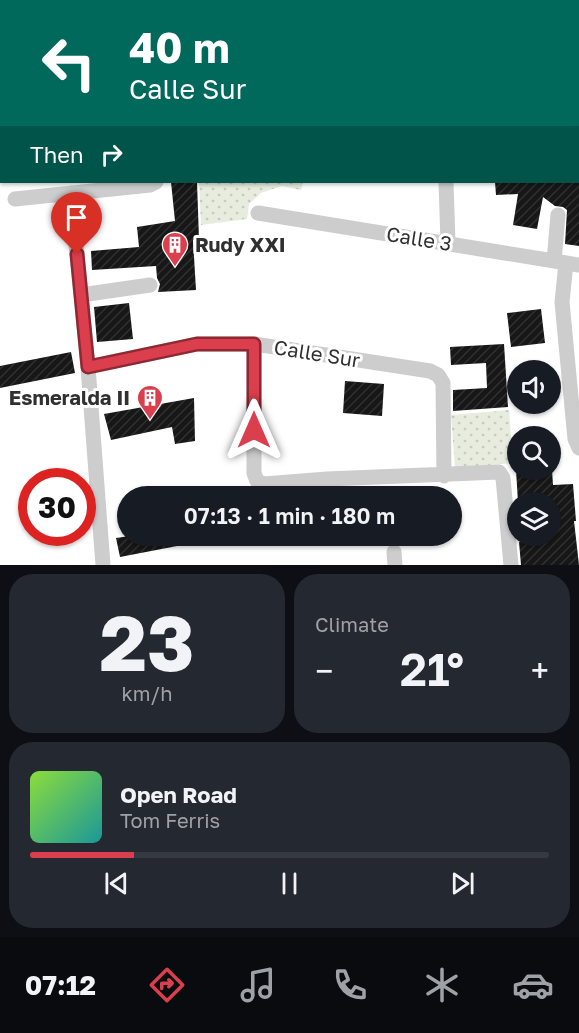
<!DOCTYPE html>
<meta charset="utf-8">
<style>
:root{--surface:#171b24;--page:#242831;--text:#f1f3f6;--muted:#9ea1a6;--line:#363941;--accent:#db3e4d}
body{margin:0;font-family:"Golos Text",sans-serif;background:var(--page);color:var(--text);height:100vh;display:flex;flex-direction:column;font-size:22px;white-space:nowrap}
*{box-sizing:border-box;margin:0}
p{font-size:20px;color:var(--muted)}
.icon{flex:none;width:33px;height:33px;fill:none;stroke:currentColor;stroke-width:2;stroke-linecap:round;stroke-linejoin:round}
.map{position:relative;height:565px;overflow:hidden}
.drawer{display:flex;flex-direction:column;gap:9px;padding:9px;background:#0d0f14;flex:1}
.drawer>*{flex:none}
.top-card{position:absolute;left:0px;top:0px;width:579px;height:183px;box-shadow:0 2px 4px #0004;background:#00695c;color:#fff;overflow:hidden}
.tools{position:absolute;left:507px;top:360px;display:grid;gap:12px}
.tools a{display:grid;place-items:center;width:54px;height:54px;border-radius:50%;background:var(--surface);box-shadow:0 2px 4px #0004;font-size:30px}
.speed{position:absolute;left:18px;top:468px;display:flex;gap:12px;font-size:30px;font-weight:700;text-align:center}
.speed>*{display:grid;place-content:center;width:78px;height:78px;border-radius:50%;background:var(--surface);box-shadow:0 2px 4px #0004;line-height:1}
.speed .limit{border:9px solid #d22;background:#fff;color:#111}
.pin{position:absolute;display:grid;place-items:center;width:51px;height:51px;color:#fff;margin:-62px -26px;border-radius:50% 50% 50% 0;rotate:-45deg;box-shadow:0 0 6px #0007}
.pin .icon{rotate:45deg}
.me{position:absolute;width:66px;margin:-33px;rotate:0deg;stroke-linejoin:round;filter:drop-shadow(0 0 4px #0008)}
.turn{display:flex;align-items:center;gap:21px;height:126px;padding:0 30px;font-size:27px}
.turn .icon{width:78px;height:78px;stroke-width:2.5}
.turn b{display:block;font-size:42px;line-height:51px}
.then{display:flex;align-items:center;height:57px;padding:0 30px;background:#0003;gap:12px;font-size:22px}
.big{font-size:45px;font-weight:600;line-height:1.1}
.drawer .widget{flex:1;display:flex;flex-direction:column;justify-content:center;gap:9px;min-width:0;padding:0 21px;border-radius:24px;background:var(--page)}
.drawer .dial{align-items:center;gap:0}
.dial b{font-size:78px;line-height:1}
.song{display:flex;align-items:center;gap:18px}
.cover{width:72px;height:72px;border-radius:9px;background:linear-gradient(135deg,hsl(90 70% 55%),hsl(180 70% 35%))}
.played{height:6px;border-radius:3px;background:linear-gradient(90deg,var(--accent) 20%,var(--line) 20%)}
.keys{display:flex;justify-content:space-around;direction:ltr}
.heat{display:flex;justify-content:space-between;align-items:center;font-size:33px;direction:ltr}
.drawer .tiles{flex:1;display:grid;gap:9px;grid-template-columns:1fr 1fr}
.widget:last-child{grid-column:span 2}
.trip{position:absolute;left:117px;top:486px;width:345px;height:60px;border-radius:30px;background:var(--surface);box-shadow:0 2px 4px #0004;font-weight:600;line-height:60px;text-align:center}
.tab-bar{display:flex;height:96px;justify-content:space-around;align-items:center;background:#090b0e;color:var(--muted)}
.tab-bar .icon{width:42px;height:42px}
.tab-bar .selected{color:var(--accent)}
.tab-bar b{font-size:27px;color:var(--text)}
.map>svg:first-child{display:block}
.park{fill:url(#park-dots)}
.building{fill:url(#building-hatch)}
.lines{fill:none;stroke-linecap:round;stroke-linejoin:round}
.minor{stroke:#cdcdcd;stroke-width:15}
.route-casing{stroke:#8e2832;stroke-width:15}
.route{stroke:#db3e4d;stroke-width:10}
.labels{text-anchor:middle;stroke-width:6;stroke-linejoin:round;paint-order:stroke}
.street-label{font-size:20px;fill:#303030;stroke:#fff}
.poi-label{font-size:20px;font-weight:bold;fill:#303030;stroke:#fff;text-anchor:start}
</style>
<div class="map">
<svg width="579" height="565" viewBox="0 0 579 565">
<defs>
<pattern id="park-dots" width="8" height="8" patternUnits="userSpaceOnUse" patternTransform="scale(1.5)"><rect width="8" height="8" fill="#e7ecdf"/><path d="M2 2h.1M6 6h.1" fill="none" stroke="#c6cbc0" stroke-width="1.8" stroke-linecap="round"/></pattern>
<pattern id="building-hatch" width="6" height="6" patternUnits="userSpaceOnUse" patternTransform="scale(1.5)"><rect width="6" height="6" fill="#171717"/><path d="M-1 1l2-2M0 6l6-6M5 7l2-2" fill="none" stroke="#303030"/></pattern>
</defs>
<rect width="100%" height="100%" fill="#fff"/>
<path class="park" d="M 199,182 L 303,182 L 301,190 L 282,186 L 261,193 L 249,204 L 247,219 L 201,225 Z
M 509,410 L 513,463 L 455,468 L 451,415 Z"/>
<path class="building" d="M 171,182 L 197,182 L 199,239 L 193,240 L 196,290 L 158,292 L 160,284 L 157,278 L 156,266 L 92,270 L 91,251 L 139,247 L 137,227 L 175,221 Z
M 495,182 L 579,183 L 579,246 L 565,244 L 567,210 L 563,207 L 555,206 L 543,197 L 537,229 L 513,225 L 518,194 L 496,195 Z
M 129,303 L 133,339 L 97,342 L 94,307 Z
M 541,309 L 545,343 L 511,347 L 507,313 Z
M 504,344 L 508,407 L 453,411 L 453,390 L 487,388 L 486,363 L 451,365 L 450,347 Z
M 71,352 L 75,373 L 0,388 L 0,366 Z
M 345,381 L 384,384 L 382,416 L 343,413 Z
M 194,398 L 195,441 L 175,444 L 172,427 L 111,440 L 104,414 Z
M 516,470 L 552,470 L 553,485 L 573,484 L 576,521 L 574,521 L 579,565 L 521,565 L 519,542 L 550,537 L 550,502 L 518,502 Z
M 130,536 L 202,536 L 203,541 L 120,557 L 116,538 Z"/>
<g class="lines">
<path class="minor" d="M 432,0 L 432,2
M 548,0 L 548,2
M 578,26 L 579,26
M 0,44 L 2,44
M 578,123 L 579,122
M 446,182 L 448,243
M 71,193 L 88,367 L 103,565
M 15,199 L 150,185 L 156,182
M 258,213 L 579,265
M 554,261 L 558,215
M 566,263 L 562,302 L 575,439 L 579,448
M 81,295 L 150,285
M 254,344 L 254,473 L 257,481 L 264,484 L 327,479 L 499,472 L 503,478 L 511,565
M 88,367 L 197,344 L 254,344 L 430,371 L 438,375 L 443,383 L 444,476
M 394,552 L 395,565"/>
</g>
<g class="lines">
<defs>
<path id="route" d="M 77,254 L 88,367 L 197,344 L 254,344 L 254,430"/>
</defs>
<use href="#route" class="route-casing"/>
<use href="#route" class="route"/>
</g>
<defs>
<symbol id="building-pin" viewBox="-11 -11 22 30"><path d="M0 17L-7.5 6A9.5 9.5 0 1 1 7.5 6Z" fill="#db3e4d" stroke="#fff"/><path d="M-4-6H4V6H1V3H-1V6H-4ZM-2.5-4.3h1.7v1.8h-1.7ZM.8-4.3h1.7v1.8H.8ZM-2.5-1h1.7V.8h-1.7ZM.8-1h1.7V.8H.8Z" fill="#fff"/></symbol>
</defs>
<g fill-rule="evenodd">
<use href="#building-pin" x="160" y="230" width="30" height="40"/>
<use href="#building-pin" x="135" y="383" width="30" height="40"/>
</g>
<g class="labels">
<g class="street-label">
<text transform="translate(419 239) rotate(9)" y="7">Calle 3</text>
<text transform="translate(317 354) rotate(9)" y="7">Calle Sur</text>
</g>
<g class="poi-label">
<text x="195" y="252">Rudy XXI</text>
<text x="130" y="405" text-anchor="end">Esmeralda II</text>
</g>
</g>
</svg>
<div class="tools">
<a><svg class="icon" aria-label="sound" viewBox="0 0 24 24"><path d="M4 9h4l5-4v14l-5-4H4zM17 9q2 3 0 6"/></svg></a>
<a><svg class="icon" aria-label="search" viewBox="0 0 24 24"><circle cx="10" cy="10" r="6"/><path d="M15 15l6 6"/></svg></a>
<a><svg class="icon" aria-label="layers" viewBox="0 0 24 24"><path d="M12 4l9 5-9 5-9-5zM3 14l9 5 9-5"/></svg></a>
</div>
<div class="speed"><div class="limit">30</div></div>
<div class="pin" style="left:77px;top:254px;background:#d93025"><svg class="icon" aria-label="arrive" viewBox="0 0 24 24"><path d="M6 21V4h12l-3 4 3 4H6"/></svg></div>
<svg class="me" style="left:254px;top:430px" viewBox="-20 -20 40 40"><path d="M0-17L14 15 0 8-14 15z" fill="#db3e4d" stroke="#fff" stroke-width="4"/></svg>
<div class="trip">07:13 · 1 min · 180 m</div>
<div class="top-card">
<div class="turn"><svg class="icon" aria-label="left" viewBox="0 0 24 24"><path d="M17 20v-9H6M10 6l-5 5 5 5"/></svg><div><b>40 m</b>Calle Sur</div></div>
<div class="then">Then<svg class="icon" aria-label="right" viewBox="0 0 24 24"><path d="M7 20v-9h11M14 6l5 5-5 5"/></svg></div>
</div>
</div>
<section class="drawer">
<div class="tiles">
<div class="widget dial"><b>23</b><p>km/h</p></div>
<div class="widget"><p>Climate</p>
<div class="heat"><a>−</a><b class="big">21°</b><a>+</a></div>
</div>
<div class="widget">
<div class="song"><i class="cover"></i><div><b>Open Road</b><p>Tom Ferris</p></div></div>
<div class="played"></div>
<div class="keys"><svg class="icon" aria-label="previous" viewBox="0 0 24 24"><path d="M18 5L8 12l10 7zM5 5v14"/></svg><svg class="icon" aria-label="pause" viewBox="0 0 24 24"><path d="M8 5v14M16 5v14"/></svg><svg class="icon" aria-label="next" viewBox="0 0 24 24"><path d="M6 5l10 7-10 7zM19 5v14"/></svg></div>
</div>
</div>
</section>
<nav class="tab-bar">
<b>07:12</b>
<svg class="icon selected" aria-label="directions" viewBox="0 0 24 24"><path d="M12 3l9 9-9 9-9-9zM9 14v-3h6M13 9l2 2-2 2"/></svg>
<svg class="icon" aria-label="music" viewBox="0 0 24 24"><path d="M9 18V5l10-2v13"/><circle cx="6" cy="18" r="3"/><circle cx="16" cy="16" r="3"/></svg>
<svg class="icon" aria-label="phone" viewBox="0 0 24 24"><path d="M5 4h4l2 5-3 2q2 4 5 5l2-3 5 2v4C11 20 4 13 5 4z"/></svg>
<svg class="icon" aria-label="climate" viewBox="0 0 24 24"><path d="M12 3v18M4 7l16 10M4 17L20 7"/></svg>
<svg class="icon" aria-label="car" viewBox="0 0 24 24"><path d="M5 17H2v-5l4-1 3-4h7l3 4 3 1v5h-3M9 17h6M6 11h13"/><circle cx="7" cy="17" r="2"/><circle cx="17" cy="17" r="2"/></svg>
</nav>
